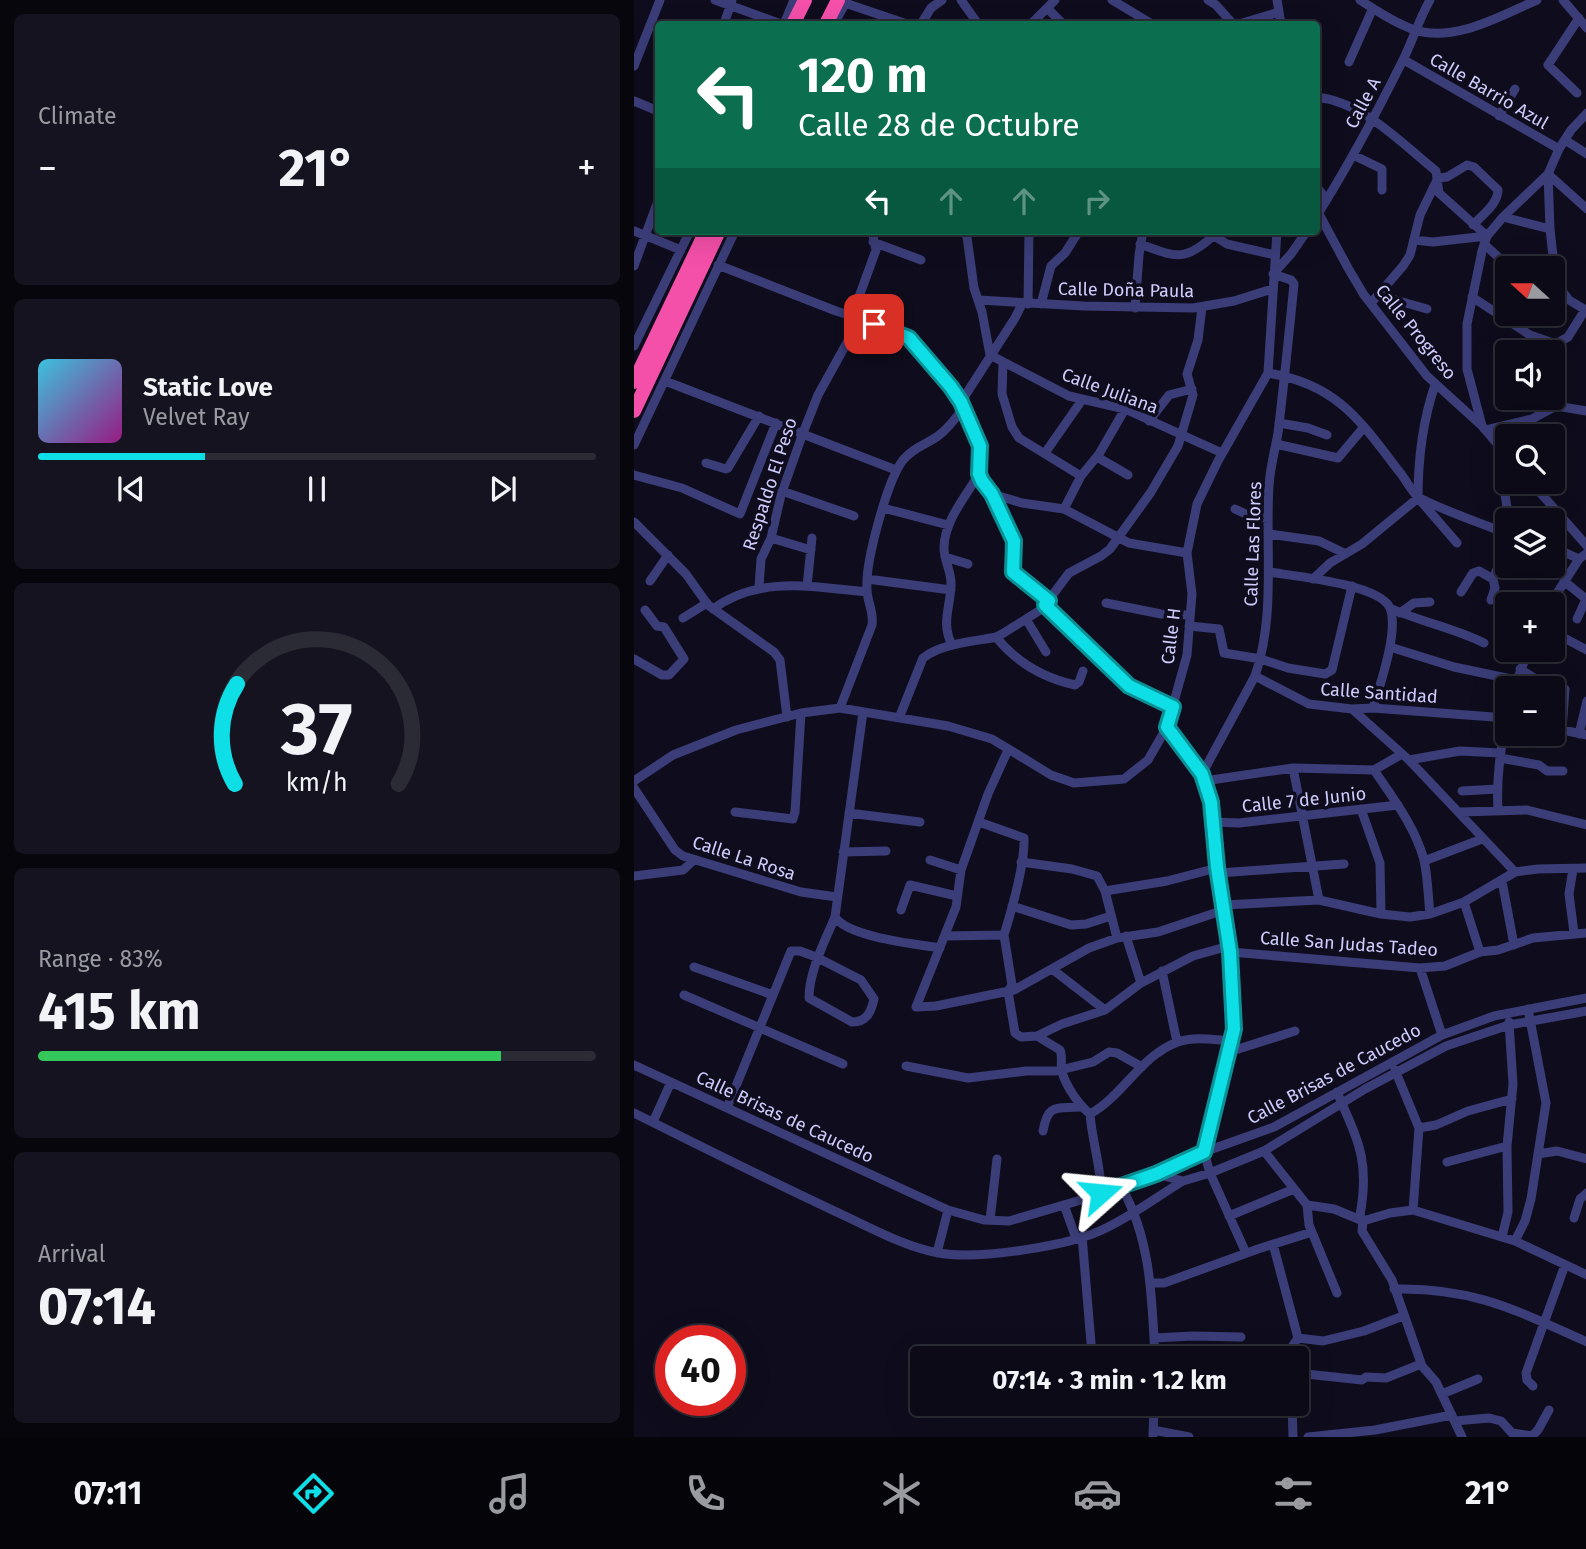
<!DOCTYPE html>
<meta charset="utf-8">
<style>
:root{--surface:#0b0a16;--page:#14131f;--text:#f1f3f6;--muted:#9a9aa1;--line:#2b2b35;--accent:#0edfe6}
body{margin:0;font-family:"Fira Sans",sans-serif;background:var(--page);color:var(--text);height:100vh;display:flex;flex-direction:column;font-size:26px;white-space:nowrap}
*{box-sizing:border-box;margin:0}
p{font-size:23px;color:var(--muted)}
.icon{flex:none;width:38px;height:38px;fill:none;stroke:currentColor;stroke-width:2;stroke-linecap:round;stroke-linejoin:round}
.map{position:relative;flex:1;overflow:hidden}
.panel{display:flex;flex-direction:column;gap:14px;padding:14px;background:#06060c;width:634px}
.panel>*{flex:none}
.guide{position:absolute;left:21px;top:21px;width:665px;height:214px;border-radius:7px;box-shadow:0 7px 28px #0002,0 0 0 2px var(--line);background:#0b6e4f;color:#fff;overflow:hidden}
.needle{width:46px;rotate:291deg}
.tools{position:absolute;left:861px;top:256px;display:grid;gap:14px}
.tools a{display:grid;place-items:center;width:70px;height:70px;border-radius:7px;background:var(--surface);box-shadow:0 7px 28px #0002,0 0 0 2px var(--line);font-size:35px}
.speed{position:absolute;left:21px;top:1325px;display:flex;gap:14px;font-size:35px;font-weight:700;text-align:center}
.speed>*{display:grid;place-content:center;width:91px;height:91px;border-radius:50%;background:var(--surface);box-shadow:0 7px 28px #0002,0 0 0 2px var(--line);line-height:1}
.speed .limit{border:10px solid #d22;background:#fff;color:#111}
.pin{position:absolute;display:grid;place-items:center;width:60px;height:60px;color:#fff;margin:-30px;border-radius:14px;box-shadow:0 4px 10px #0006}
.me{position:absolute;width:77px;margin:-38px;rotate:72deg;stroke-linejoin:round;filter:drop-shadow(0 0 5px #0008)}
.turn{display:flex;align-items:center;gap:24px;height:147px;padding:0 28px;font-size:32px}
.turn .icon{width:91px;height:91px;stroke-width:2.5}
.turn b{display:block;font-size:49px;line-height:60px}
.lanes{display:flex;align-items:center;height:66px;padding:0 28px;background:#0003;justify-content:center;gap:35px;direction:ltr}
.lanes .off{opacity:.35}
.big{font-size:52px;font-weight:700;line-height:1.1}
.panel .tile{flex:1;display:flex;flex-direction:column;justify-content:center;gap:10px;min-width:0;padding:0 24px;border-radius:10px;background:var(--page)}
.panel .dial{align-items:center;gap:0}
.dial svg{height:182px;overflow:visible;fill:none;stroke:var(--line);stroke-width:7;stroke-linecap:round;text-anchor:middle}
.dial text{fill:var(--text);stroke:none}
.song{display:flex;align-items:center;gap:21px}
.cover{width:84px;height:84px;border-radius:10px;background:linear-gradient(135deg,hsl(190 70% 55%),hsl(310 70% 35%))}
.played{height:7px;border-radius:4px;background:linear-gradient(90deg,var(--accent) 30%,var(--line) 30%)}
.keys{display:flex;justify-content:space-around;direction:ltr}
.heat{display:flex;justify-content:space-between;align-items:center;font-size:38px;direction:ltr}
.charge{height:10px;border-radius:5px;background:linear-gradient(90deg,#34c759 83%,var(--line) 0)}
.trip{position:absolute;left:276px;top:1346px;width:399px;height:70px;border-radius:7px;background:var(--surface);box-shadow:0 7px 28px #0002,0 0 0 2px var(--line);font-weight:700;line-height:70px;text-align:center}
.tabs{display:flex;height:112px;justify-content:space-around;align-items:center;background:#040409;color:var(--muted)}
.tabs .icon{width:49px;height:49px}
.tabs .active{color:var(--accent)}
.tabs b{font-size:32px;color:var(--text)}
main{display:flex;flex:1;min-height:0}
.map>svg:first-child{display:block}
.lines{fill:none;stroke-linecap:round;stroke-linejoin:round}
.minor{stroke:#3b3d79;stroke-width:9}
.highway{stroke:#f44fa9;stroke-width:14}
.route-casing{stroke:#099196;stroke-width:18}
.route{stroke:#0edfe6;stroke-width:12}
.labels{text-anchor:middle;stroke-width:7;stroke-linejoin:round;paint-order:stroke}
.street-label{font-size:18px;fill:#ceccfc;stroke:#0f0d1d}
</style>
<main>
<section class="panel">
<div class="tile"><p>Climate</p>
<div class="heat"><a>−</a><b class="big">21°</b><a>+</a></div>
</div>
<div class="tile">
<div class="song"><i class="cover"></i><div><b>Static Love</b><p>Velvet Ray</p></div></div>
<div class="played"></div>
<div class="keys"><svg class="icon" aria-label="previous" viewBox="0 0 24 24"><path d="M18 5L8 12l10 7zM5 5v14"/></svg><svg class="icon" aria-label="pause" viewBox="0 0 24 24"><path d="M8 5v14M16 5v14"/></svg><svg class="icon" aria-label="next" viewBox="0 0 24 24"><path d="M6 5l10 7-10 7zM19 5v14"/></svg></div>
</div>
<div class="tile dial"><svg viewBox="0 0 100 80">
<path d="M14 69A42 42 0 1 1 86 69"/>
<path d="M14 69A42 42 0 0 1 15 25" stroke="#0edfe6"/>
<text x="50" y="56" font-size="32" font-weight="700">37</text>
<text x="50" y="72" font-size="11">km/h</text>
</svg></div>
<div class="tile"><p>Range · 83%</p><b class="big">415 km</b><div class="charge"></div></div>
<div class="tile"><p>Arrival</p><b class="big">07:14</b></div>
</section>
<div class="map">
<svg width="953" height="1437" viewBox="0 0 953 1437">
<rect width="100%" height="100%" fill="#0f0d1d"/>
<g class="lines">
<path class="minor" d="M 81,0 L 147,24
M 327,0 L 344,24
M 478,0 L 518,24
M 574,0 L 582,5 L 599,24
M 643,0 L 647,24
M 726,0 C 743,11 759,22 778,29 C 819,44 866,16 903,0
M 929,0 L 953,28
M 211,3 L 273,24
M 413,8 L 429,24
M 90,24 L 98,0
M 150,24 L 160,0
M 200,24 L 213,0
M 287,24 L 297,8 L 308,0
M 397,24 L 421,0
M 605,24 L 645,12
M 770,60 L 925,149
M 715,62 L 739,8
M 0,66 L 26,0
M 943,93 L 914,65 L 945,18
M 682,97 C 730,102 767,143 802,171 L 805,193 L 853,236
M 0,101 L 24,111
M 865,116 L 881,89
M 931,140 L 953,154
M 719,155 L 748,169 L 748,190
M 914,174 L 916,229 L 922,283 L 935,300 L 953,311
M 914,174 L 953,209
M 682,186 L 692,199
M 685,214 L 714,268 L 730,295 L 793,376 L 848,426 L 873,455
M 682,217 C 713,168 741,116 767,64 C 778,43 784,21 796,0
M 869,217 L 916,229
M 0,231 L 47,250
M 330,231 L 333,237 L 340,288 L 348,312 L 356,355 L 435,396 L 491,409 L 588,453
M 572,231 L 593,244 L 641,255
M 780,240 L 799,242 L 853,236
M 239,242 L 287,260
M 506,244 C 540,256 549,263 578,237
M 850,244 L 873,265
M 84,265 L 202,311 L 255,328 L 275,339 L 317,387 L 327,402 L 346,446 L 345,474 L 353,489 L 358,494 L 388,503 L 430,509 L 495,543 L 553,553
M 0,266 L 24,201
M 744,295 L 793,309
M 838,297 L 896,335 L 922,344 L 934,337 L 951,310
M 344,300 L 450,306 L 559,308 L 600,301 L 638,289
M 737,303 L 769,266 L 776,255 L 786,215 L 804,178 L 813,177 L 833,165 L 840,167 L 864,190 C 864,204 848,215 839,225
M 394,304 L 395,231
M 407,304 L 417,266 L 431,253 L 445,231
M 501,308 L 505,255 L 509,231
M 218,316 L 242,250 L 238,231
M 0,346 L 56,231
M 369,362 L 368,394 L 378,427 L 385,438 L 447,476
M 634,373 C 702,384 725,419 764,470 C 771,478 776,489 783,496 C 791,504 858,527 873,534
M 31,381 L 262,470
M 327,402 L 381,318 L 388,304
M 515,421 L 535,395 L 558,389
M 645,423 L 674,428 L 693,435
M 848,426 L 833,369 L 833,324 L 848,251 L 853,236 L 869,217 L 914,174 L 925,149 L 937,130 L 953,113
M 852,430 L 898,419 L 922,406 L 953,411
M 642,444 L 704,458 L 730,427
M 0,445 L 101,231
M 411,453 L 448,400
M 463,457 L 494,475
M 72,463 L 92,469 L 94,468 L 125,416
M 0,475 L 48,488 L 106,514 L 142,423
M 896,481 L 953,546
M 870,488 L 875,520
M 148,491 L 220,516
M 358,494 L 380,541 L 379,572 L 415,601
M 785,499 L 823,543
M 249,508 L 314,525
M 430,509 L 447,476 L 465,454 L 491,409
M 601,509 L 618,517 L 634,518
M 0,522 L 52,574 L 74,605 L 140,652 L 146,660 L 153,717
M 635,534 L 685,541 L 710,553
M 137,538 L 177,550
M 919,547 L 945,559
M 311,557 L 334,564
M 635,572 C 659,576 746,584 756,608 C 765,631 746,685 739,708
M 233,579 L 317,590
M 679,579 L 696,563 L 728,544 L 784,498 C 784,460 789,420 801,385
M 859,579 L 873,545
M 16,581 L 34,555
M 930,581 L 952,599 L 943,619
M 173,586 L 178,538
M 125,587 L 127,559 L 137,538 L 147,495 L 169,433 L 184,395 L 226,319
M 827,592 L 839,573 L 845,571 L 859,579 L 861,588 L 857,600
M 472,603 L 527,614 L 556,615
M 916,604 L 945,559 L 953,553
M 411,605 L 495,686 L 539,707
M 756,608 C 787,622 820,628 850,643
M 79,609 C 125,575 180,587 233,592
M 766,613 L 780,603 L 796,602
M 49,618 L 73,603
M 392,619 L 412,652
M 555,626 L 585,629 L 590,653 L 627,659 L 654,668 L 691,674 L 698,670 L 718,586
M 919,632 L 953,650
M 362,637 C 382,662 410,678 441,685 L 445,682 L 449,671
M 318,645 C 307,624 316,608 317,586 C 318,572 310,561 310,548 C 310,521 332,496 345,474
M 756,647 L 820,667 L 882,680
M 0,659 L 28,675 L 35,675 L 50,659 L 30,627 L 23,626 L 11,610
M 886,669 L 905,681 L 911,680 L 931,689 L 928,730
M 621,676 L 675,704 L 718,709 L 739,708 L 873,718
M 880,688 L 895,649
M 206,708 L 238,625 C 240,611 233,602 233,589 C 231,563 253,481 269,460 C 280,447 291,445 304,436 C 314,429 322,418 329,408
M 718,709 L 775,760 L 881,872
M 229,712 L 201,917 C 214,937 281,944 306,948
M 265,718 L 289,658 C 309,643 338,642 362,637 L 368,634 L 408,609 L 435,573 L 467,556 L 476,549 L 517,492 L 544,446 L 557,402 L 559,395 L 553,374 L 564,340 L 568,307
M 533,727 L 568,774 L 577,802 L 583,868 L 596,952 L 600,1029 L 570,1152 L 576,1173 L 612,1253
M 919,728 L 953,735
M 945,734 L 953,701
M 374,750 L 354,794 L 327,870 L 322,907 L 282,1007 L 302,1006 L 380,990 L 455,948 L 483,938 L 524,932 L 590,910
M 866,758 L 905,765 L 913,771 L 929,771
M 775,760 L 826,751 L 866,753
M 659,768 L 685,900
M 740,770 C 759,798 781,827 790,860 C 794,878 794,896 796,914
M 568,774 L 621,676 C 642,615 631,549 635,486 C 636,468 641,450 644,433 C 650,384 655,334 660,284 L 657,280 L 639,274 L 657,254 L 673,231
M 0,781 L 39,755 L 102,730 L 167,713 L 206,708 L 314,726 L 358,739 L 417,775 L 440,783 L 490,779 L 514,760 L 533,727 L 553,655 L 558,594 L 553,553 L 563,504 L 584,461 L 634,373 L 643,231
M 570,781 L 659,768 L 740,770 L 768,754
M 0,788 L 41,850 L 49,856 L 167,892 L 203,897
M 828,791 L 863,789
M 727,809 L 746,863 L 747,914
M 864,809 C 862,778 867,747 873,716
M 101,812 L 159,819 L 161,812 L 167,713
M 827,812 L 893,810 L 953,825
M 215,813 L 286,822
M 580,822 L 605,823 L 764,805
M 209,852 L 252,851
M 296,860 L 327,870
M 790,861 L 848,839
M 387,862 L 438,869 L 463,876 L 471,891 L 483,938
M 939,869 L 935,894 L 940,933
M 584,873 L 710,864
M 0,876 L 49,870 L 60,860
M 868,881 L 880,945
M 471,891 L 533,881 L 583,868
M 830,902 L 846,952
M 590,905 L 685,900 L 747,914 L 776,917 L 796,914 L 830,902 L 881,872 L 904,869 L 953,868
M 378,906 L 437,925 L 452,924 L 477,916
M 267,910 L 276,885 L 323,896
M 370,935 L 378,985 L 374,991 L 381,1033 L 387,1037 L 403,1036 L 426,1050 C 429,1057 426,1064 428,1072 C 432,1086 444,1104 456,1114
M 311,936 L 370,935 C 378,909 391,865 390,838 L 345,822
M 492,936 L 507,983
M 596,952 L 786,968 L 811,966 L 846,952 L 864,950 L 899,938 L 953,933
M 60,967 L 139,995
M 786,968 L 808,1035
M 418,969 L 471,1010
M 528,971 L 543,1042
M 50,995 L 209,1064
M 403,1036 L 428,1024 L 471,1010 L 507,983 L 559,956 L 595,946
M 595,1052 L 661,1031
M 0,1065 L 314,1210 L 350,1220 L 375,1221 L 488,1188 L 570,1152 L 640,1127 L 808,1035 L 860,1016 L 953,998
M 272,1066 L 334,1078 L 392,1071 L 422,1071 L 459,1062 L 475,1052 L 483,1053 L 508,1067
M 761,1070 L 785,1128 L 779,1210
M 703,1092 C 724,1141 736,1160 726,1215 L 729,1221 L 756,1213 L 779,1210 L 881,1241 L 891,1221 L 897,1199 L 912,1103 L 894,1009
M 93,1108 L 157,951 L 166,951 L 182,957 L 184,958 L 227,980 L 240,999 C 237,1012 233,1022 218,1022 L 175,998 C 175,971 191,941 201,917
M 0,1113 C 70,1148 140,1183 211,1216 C 239,1229 274,1248 305,1253 C 344,1260 437,1246 472,1228 C 499,1215 524,1196 549,1181
M 19,1122 L 37,1082
M 785,1128 L 802,1125 L 834,1111 L 878,1099
M 409,1131 C 414,1103 422,1109 446,1107
M 630,1151 L 673,1205 L 700,1209 L 729,1221 L 728,1231 L 758,1280 L 788,1366 L 802,1382 L 828,1437
M 904,1154 L 923,1151 L 953,1159
M 813,1162 L 873,1146
M 522,1174 L 549,1181 L 576,1173 L 630,1151 L 731,1089 L 812,1046 L 875,1025 L 953,1011
M 488,1188 C 517,1240 518,1299 521,1358
M 467,1193 C 467,1166 458,1141 456,1114 C 489,1096 507,1055 544,1042 C 561,1036 581,1040 598,1041
M 430,1205 L 442,1238
M 673,1205 L 675,1225 L 703,1293
M 595,1216 L 660,1189
M 940,1218 L 946,1199 L 953,1193
M 356,1220 L 363,1159
M 448,1236 L 457,1343
M 868,1237 L 874,1212 L 873,1146 L 879,1084 L 875,1022
M 881,1241 L 953,1275
M 639,1244 L 664,1338
M 303,1253 L 314,1210
M 516,1283 L 530,1283 L 624,1249 L 678,1232
M 760,1289 C 840,1287 883,1311 953,1342
M 520,1338 L 559,1336 L 607,1337
M 654,1358 L 653,1354 L 664,1338 L 689,1341 L 730,1331 L 769,1316
M 663,1373 L 728,1380 L 732,1377 L 752,1378 L 787,1364
M 899,1386 L 893,1380 L 892,1373 L 931,1265
M 808,1394 L 844,1379
M 658,1404 L 659,1437
M 821,1421 L 855,1418 L 867,1421 L 878,1433 L 898,1436 L 904,1430 L 915,1410
M 519,1430 L 555,1437
M 519,1437 L 520,1404
M 674,1437 L 741,1430 L 818,1415"/>
<path class="highway" d="M 159,24 L 171,0
M 192,24 L 204,0
M 0,382 L 72,231
M 0,411 L 85,231"/>
</g>
<g class="lines">
<defs>
<path id="route" d="M 240,324 L 275,338 L 317,387 L 327,402 L 346,446 L 345,474 L 348,481 L 358,494 L 380,541 L 379,572 L 415,601 L 411,605 L 495,686 L 539,707 L 533,727 L 568,774 L 577,802 L 583,867 L 596,952 L 600,1029 L 570,1152 L 522,1174 L 467,1193"/>
</defs>
<use href="#route" class="route-casing"/>
<use href="#route" class="route"/>
</g>
<g class="labels">
<g class="street-label">
<text transform="translate(855 91) rotate(30)" y="6">Calle Barrio Azul</text>
<text transform="translate(729 103) rotate(-62)" y="6">Calle A</text>
<text transform="translate(492 290) rotate(1)" y="6">Calle Doña Paula</text>
<text transform="translate(782 332) rotate(51)" y="6">Calle Progreso</text>
<text transform="translate(476 391) rotate(20)" y="6">Calle Juliana</text>
<text transform="translate(136 484) rotate(-72)" y="6">Respaldo El Peso</text>
<text transform="translate(619 544) rotate(-88)" y="6">Calle Las Flores</text>
<text transform="translate(537 636) rotate(-83)" y="6">Calle H</text>
<text transform="translate(745 693) rotate(4)" y="6">Calle Santidad</text>
<text transform="translate(670 800) rotate(-6)" y="6">Calle 7 de Junio</text>
<text transform="translate(110 858) rotate(18)" y="6">Calle La Rosa</text>
<text transform="translate(715 944) rotate(4)" y="6">Calle San Judas Tadeo</text>
<text transform="translate(700 1074) rotate(-28)" y="6">Calle Brisas de Caucedo</text>
<text transform="translate(151 1117) rotate(25)" y="6">Calle Brisas de Caucedo</text>
</g>
</g>
</svg>
<div class="tools">
<a><svg class="needle" viewBox="-14 -14 28 28"><path d="M0-13l5 13h-10z" fill="#e53935"/><path d="M0 13l5-13h-10z" fill="#9a9aa1"/></svg></a>
<a><svg class="icon" aria-label="sound" viewBox="0 0 24 24"><path d="M4 9h4l5-4v14l-5-4H4zM17 9q2 3 0 6"/></svg></a>
<a><svg class="icon" aria-label="search" viewBox="0 0 24 24"><circle cx="10" cy="10" r="6"/><path d="M15 15l6 6"/></svg></a>
<a><svg class="icon" aria-label="layers" viewBox="0 0 24 24"><path d="M12 4l9 5-9 5-9-5zM3 14l9 5 9-5"/></svg></a>
<a>+</a>
<a>−</a>
</div>
<div class="speed"><div class="limit">40</div></div>
<div class="pin" style="left:240px;top:324px;background:#d93025"><svg class="icon" aria-label="arrive" viewBox="0 0 24 24"><path d="M6 21V4h12l-3 4 3 4H6"/></svg></div>
<svg class="me" style="left:467px;top:1193px" viewBox="-20 -20 40 40"><path d="M0-17L14 15 0 8-14 15z" fill="#0edfe6" stroke="#fff" stroke-width="4"/></svg>
<div class="trip">07:14 · 3 min · 1.2 km</div>
<div class="guide">
<div class="turn"><svg class="icon" aria-label="left" viewBox="0 0 24 24"><path d="M17 20v-9H6M10 6l-5 5 5 5"/></svg><div><b>120 m</b>Calle 28 de Octubre</div></div>
<div class="lanes"><svg class="icon" aria-label="left" viewBox="0 0 24 24"><path d="M17 20v-9H6M10 6l-5 5 5 5"/></svg><svg class="icon off" aria-label="ahead" viewBox="0 0 24 24"><path d="M12 20V5M6 11l6-6 6 6"/></svg><svg class="icon off" aria-label="ahead" viewBox="0 0 24 24"><path d="M12 20V5M6 11l6-6 6 6"/></svg><svg class="icon off" aria-label="right" viewBox="0 0 24 24"><path d="M7 20v-9h11M14 6l5 5-5 5"/></svg></div>
</div>
</div>
</main>
<nav class="tabs">
<b>07:11</b>
<svg class="icon active" aria-label="directions" viewBox="0 0 24 24"><path d="M12 3l9 9-9 9-9-9zM9 14v-3h6M13 9l2 2-2 2"/></svg>
<svg class="icon" aria-label="music" viewBox="0 0 24 24"><path d="M9 18V5l10-2v13"/><circle cx="6" cy="18" r="3"/><circle cx="16" cy="16" r="3"/></svg>
<svg class="icon" aria-label="phone" viewBox="0 0 24 24"><path d="M5 4h4l2 5-3 2q2 4 5 5l2-3 5 2v4C11 20 4 13 5 4z"/></svg>
<svg class="icon" aria-label="climate" viewBox="0 0 24 24"><path d="M12 3v18M4 7l16 10M4 17L20 7"/></svg>
<svg class="icon" aria-label="car" viewBox="0 0 24 24"><path d="M5 17H2v-5l4-1 3-4h7l3 4 3 1v5h-3M9 17h6M6 11h13"/><circle cx="7" cy="17" r="2"/><circle cx="17" cy="17" r="2"/></svg>
<svg class="icon" aria-label="filters" viewBox="0 0 24 24"><path d="M4 7h16M4 17h16"/><circle cx="9" cy="7" r="2"/><circle cx="15" cy="17" r="2"/></svg>
<b>21°</b>
</nav>
